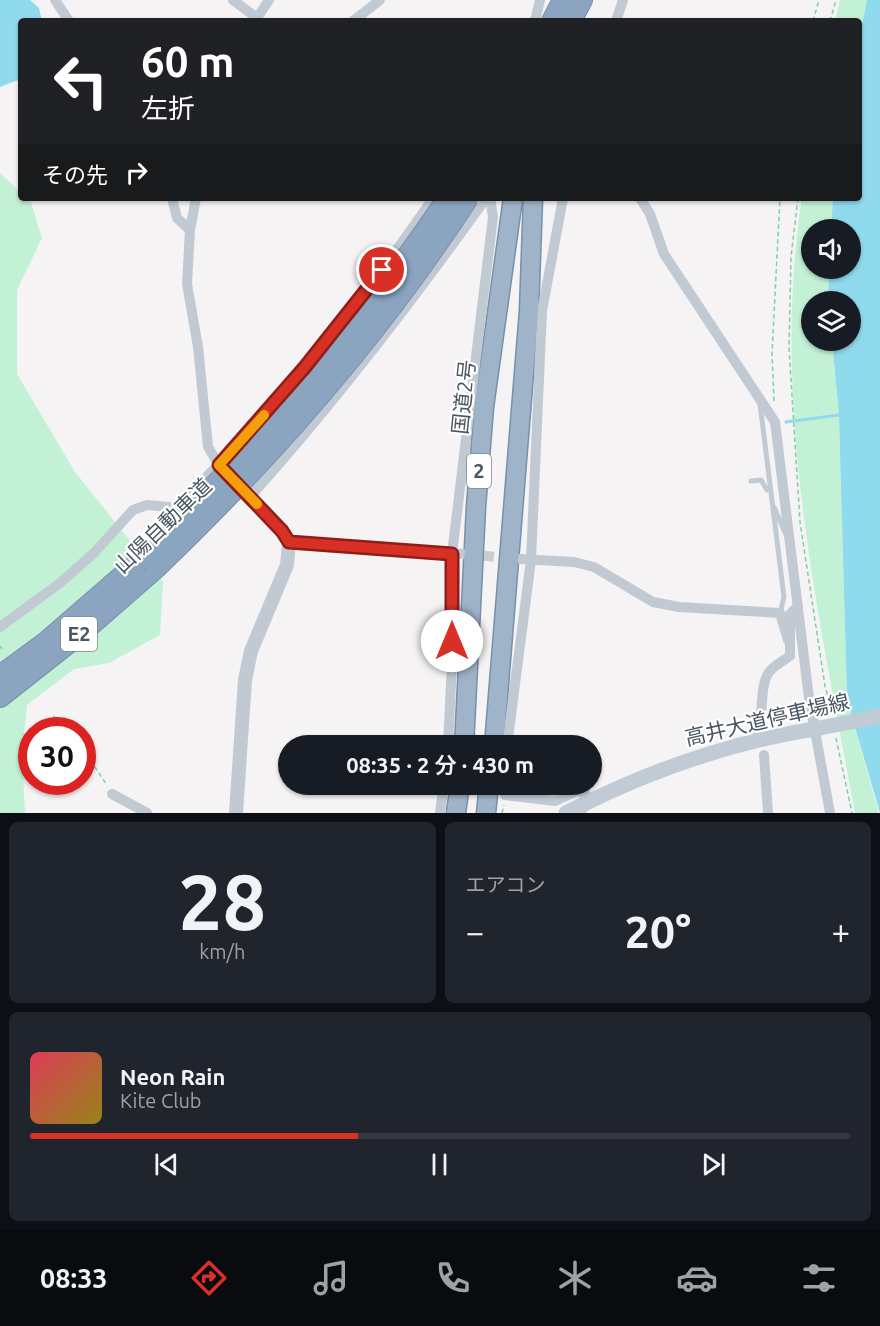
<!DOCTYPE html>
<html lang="ja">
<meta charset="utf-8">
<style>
:root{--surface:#171b24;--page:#20242c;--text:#f1f3f6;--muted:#9ea1a6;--line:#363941;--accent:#d93025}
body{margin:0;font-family:Ubuntu,"Noto Sans JP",sans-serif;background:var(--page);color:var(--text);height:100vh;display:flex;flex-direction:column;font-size:22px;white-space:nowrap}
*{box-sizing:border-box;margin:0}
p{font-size:20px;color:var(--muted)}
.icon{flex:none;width:33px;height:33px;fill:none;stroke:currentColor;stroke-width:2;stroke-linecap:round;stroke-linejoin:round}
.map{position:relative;height:813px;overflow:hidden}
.drawer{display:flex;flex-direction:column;gap:9px;padding:9px;background:#0d0f14;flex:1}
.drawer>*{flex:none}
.banner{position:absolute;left:18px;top:18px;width:844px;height:183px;border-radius:6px;box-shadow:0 2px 4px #0004;background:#202124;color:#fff;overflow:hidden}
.fabs{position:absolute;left:801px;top:219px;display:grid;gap:12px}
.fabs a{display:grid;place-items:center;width:60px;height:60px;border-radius:50%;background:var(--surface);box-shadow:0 2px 4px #0004;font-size:30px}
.speed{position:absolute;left:18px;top:717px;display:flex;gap:12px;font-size:30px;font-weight:700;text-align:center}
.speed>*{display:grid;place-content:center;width:78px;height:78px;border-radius:50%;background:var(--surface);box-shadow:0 2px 4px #0004;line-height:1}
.speed .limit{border:9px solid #d22;background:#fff;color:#111}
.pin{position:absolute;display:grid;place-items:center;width:51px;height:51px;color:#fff;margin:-26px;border:3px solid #fff;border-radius:50%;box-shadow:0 2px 6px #0007}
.me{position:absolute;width:66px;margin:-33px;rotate:0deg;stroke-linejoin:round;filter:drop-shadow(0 0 4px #0008)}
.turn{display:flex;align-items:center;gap:21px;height:126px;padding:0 24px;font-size:27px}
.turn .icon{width:78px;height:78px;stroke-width:2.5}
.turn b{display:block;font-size:42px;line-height:51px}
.then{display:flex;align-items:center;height:57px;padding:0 24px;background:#0003;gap:12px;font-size:22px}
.big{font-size:45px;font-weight:600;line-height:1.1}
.drawer .tile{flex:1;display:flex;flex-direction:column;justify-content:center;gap:9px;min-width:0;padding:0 21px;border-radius:9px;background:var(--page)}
.drawer .dial{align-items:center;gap:0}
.dial b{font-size:78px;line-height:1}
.song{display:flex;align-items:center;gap:18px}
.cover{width:72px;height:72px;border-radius:9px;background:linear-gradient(135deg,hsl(350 70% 55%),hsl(50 70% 35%))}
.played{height:6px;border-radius:3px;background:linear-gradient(90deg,var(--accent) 40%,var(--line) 40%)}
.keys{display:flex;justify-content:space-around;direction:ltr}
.heat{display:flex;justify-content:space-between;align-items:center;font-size:33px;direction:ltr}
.drawer .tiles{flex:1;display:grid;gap:9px;grid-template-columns:1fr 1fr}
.tile:last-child{grid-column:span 2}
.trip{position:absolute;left:278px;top:735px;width:324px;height:60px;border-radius:30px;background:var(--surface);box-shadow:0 2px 4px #0004;font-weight:600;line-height:60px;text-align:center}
.dock{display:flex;height:96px;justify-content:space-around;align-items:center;background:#090b0e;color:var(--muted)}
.dock .icon{width:42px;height:42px}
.dock .selected{color:var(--accent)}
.dock b{font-size:27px;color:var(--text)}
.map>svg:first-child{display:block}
.green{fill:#c3f1d5}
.water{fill:#90daee}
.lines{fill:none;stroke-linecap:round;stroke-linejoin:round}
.stream{stroke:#90daee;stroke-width:3}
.minor-tunnel{stroke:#caccce;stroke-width:10;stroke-dasharray:10 5;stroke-linecap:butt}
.trunk-casing{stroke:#7690ad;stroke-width:21}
.motorway-casing{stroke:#7690ad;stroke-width:22}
.path{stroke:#7ad0a6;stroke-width:1.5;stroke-dasharray:4.5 3;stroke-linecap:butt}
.service{stroke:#c1cad2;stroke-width:5}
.minor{stroke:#c1cad2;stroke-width:10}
.tertiary{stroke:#c1cad2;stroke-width:14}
.secondary{stroke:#c1cbd6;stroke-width:15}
.trunk{stroke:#9fb4c9;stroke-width:18}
.motorway{stroke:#8ba5c1;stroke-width:20}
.motorway-bridge-casing{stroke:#7690ad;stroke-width:22;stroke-linecap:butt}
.secondary-bridge{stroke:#c1cbd6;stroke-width:15}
.motorway-bridge{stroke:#8ba5c1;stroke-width:20}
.route-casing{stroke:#8d1f18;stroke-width:15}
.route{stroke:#d93025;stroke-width:10}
.slow{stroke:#f59e0b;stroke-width:10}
.labels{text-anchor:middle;stroke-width:4.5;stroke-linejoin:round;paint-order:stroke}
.shield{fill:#fff;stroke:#808990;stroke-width:1.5}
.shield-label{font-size:20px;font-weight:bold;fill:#4a5661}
.street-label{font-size:21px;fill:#4a5661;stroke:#fff}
</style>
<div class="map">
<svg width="880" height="813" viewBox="0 0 880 813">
<rect width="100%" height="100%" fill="#f5f3f3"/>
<path class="green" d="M 840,0 L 867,0 L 860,35 L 860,21 L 835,21 Z
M 0,173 L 21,193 L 21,198 L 26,198 L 31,203 L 42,238 L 17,290 L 17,374 L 75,472 L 163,582 L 160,635 L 109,663 L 74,669 L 27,705 L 22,754 L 25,813 L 0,813 Z
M 802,198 L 833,198 L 831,229 L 812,230 L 812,268 L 829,269 L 828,301 L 812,302 L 812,340 L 832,341 L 839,415 L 847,700 L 879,813 L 855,813 C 818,612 770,403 802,198 Z"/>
<path class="water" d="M 0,0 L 30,0 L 39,8 L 42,21 L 21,21 L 21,79 L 0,87 Z
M 867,0 L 880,0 L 880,813 L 847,700 L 839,415 L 832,341 L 850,340 L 850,302 L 828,302 L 828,297 L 829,269 L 850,268 L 850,230 L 831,229 L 833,198 L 860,198 L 860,35 Z"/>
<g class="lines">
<path class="stream" d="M 786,422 L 839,415"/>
<path class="minor-tunnel" d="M 469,554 L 513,559"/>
<defs>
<path id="trunk" d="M 464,746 L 476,507 L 484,407 L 513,198
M 494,746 L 529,311 L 533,198
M 456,813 L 460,784
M 486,813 L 489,784"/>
<path id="motorway" d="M 552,21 L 563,0
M 571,21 L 582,0
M 0,676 L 46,642 L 136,564
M 0,697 L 85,630 L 156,568"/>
</defs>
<use href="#trunk" class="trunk-casing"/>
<use href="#motorway" class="motorway-casing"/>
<path class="path" d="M 813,21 L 819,0
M 830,21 L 836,0
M 798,198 L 791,257 L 789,348 L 800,522 L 825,686 L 832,712
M 774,401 L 772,353 L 780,198
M 0,646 L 2,649
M 53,716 L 70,730
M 836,738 L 852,813
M 82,748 L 107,785
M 502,813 L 504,805"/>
<path class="service" d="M 760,404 L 784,597 L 780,613
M 751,481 L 761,480 L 767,490
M 774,507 L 787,537"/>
<path class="minor" d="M 55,0 L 69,21
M 233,0 L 257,18
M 255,21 L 269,0
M 353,21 L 380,0
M 535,21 L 540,0
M 616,21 L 623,0
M 172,198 L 177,218 L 190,230
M 196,198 L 190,230 L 187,284 L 198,347 L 208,447 L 219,465
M 640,198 L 650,214 L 664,254 L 775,422 L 809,698 L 830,813
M 250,497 C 335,402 412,302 486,198
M 289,542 L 465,554
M 520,559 L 574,562 L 594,567 L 653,602 L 679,607 L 780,613 L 788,640
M 0,627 L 60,583 L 94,553 L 133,510 L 147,505 L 180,508 C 194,494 203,477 219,465 C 295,379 369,293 433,198
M 758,732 C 764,714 759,683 770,671 C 775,665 783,661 790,656 L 790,614 L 798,606
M 448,746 L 452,663 L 452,554 L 493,217 L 490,198
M 507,746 L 531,560 L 542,311 L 563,198
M 764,755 L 768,813
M 503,784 L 505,795 L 555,801 L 577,791 L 585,793 L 583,809
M 112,794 L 147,813
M 440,813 L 444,784"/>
<path class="tertiary" d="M 219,465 L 282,531 L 289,542 L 287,565 L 251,651 L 245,680 L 236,813"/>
<path class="secondary" d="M 566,813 C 647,771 730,742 820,728"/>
<use href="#trunk" class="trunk"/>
<use href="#motorway" class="motorway"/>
<defs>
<path id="motorway-bridge" d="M 136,564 C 253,452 358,332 448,198
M 156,568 C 273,456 380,334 468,198"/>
</defs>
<use href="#motorway-bridge" class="motorway-bridge-casing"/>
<path class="secondary-bridge" d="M 820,728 L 880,716"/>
<use href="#motorway-bridge" class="motorway-bridge"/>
</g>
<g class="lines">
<defs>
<path id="route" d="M 382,270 L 305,367 L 219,465 L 282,531 L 289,542 L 452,554 L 452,641"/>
</defs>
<use href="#route" class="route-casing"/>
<use href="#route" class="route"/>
<path class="slow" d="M 257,504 L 219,465 L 264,415"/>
</g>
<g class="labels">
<g class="shield">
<rect x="467" y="454" width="24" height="34" rx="4.5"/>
<rect x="61" y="617" width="36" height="34" rx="4.5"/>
</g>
<g class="shield-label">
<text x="479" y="478">2</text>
<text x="79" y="641">E2</text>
</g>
<g class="street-label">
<text transform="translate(464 397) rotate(-84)" y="7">国道2号</text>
<text transform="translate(163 526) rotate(-44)" y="7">山陽自動車道</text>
<text transform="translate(767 720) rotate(-13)" y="7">高井大道停車場線</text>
</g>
</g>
</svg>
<div class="fabs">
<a><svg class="icon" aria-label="sound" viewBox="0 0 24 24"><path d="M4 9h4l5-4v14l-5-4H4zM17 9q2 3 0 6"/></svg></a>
<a><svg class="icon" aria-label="layers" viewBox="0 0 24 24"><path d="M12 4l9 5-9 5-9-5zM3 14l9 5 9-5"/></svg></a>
</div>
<div class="speed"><div class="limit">30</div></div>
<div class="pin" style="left:382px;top:270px;background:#d93025"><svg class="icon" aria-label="arrive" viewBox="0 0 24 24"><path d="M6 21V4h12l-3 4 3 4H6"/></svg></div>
<svg class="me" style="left:452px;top:641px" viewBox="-20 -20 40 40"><circle r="19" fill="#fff"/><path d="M0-13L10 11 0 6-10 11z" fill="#d93025"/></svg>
<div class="trip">08:35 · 2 分 · 430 m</div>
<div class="banner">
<div class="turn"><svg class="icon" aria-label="left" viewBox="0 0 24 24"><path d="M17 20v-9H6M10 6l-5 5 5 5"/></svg><div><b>60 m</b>左折</div></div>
<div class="then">その先<svg class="icon" aria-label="right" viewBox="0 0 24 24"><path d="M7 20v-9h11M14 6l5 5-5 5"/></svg></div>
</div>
</div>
<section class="drawer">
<div class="tiles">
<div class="tile dial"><b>28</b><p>km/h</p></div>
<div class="tile"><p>エアコン</p>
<div class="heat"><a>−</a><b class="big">20°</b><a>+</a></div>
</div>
<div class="tile">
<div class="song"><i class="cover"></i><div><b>Neon Rain</b><p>Kite Club</p></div></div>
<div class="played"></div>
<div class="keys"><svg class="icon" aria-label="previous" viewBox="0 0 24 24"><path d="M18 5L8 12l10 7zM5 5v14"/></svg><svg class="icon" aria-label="pause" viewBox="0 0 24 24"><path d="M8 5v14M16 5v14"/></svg><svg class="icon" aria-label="next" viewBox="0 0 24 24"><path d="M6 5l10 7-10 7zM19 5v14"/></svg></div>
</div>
</div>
</section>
<nav class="dock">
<b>08:33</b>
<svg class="icon selected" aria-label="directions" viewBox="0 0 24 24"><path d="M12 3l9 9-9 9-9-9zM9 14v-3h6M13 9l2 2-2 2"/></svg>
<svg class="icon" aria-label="music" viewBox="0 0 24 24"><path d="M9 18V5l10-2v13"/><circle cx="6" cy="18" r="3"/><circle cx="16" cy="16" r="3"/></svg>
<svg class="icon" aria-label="phone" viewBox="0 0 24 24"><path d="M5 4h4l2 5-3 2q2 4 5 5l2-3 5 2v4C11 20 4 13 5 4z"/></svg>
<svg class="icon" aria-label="climate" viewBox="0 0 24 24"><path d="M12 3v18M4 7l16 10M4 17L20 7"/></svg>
<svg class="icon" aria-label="car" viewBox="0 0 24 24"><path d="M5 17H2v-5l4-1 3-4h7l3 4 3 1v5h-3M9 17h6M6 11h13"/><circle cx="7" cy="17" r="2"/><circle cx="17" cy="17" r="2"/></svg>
<svg class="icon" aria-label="filters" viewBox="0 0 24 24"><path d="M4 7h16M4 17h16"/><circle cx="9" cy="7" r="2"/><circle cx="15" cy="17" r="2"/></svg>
</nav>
